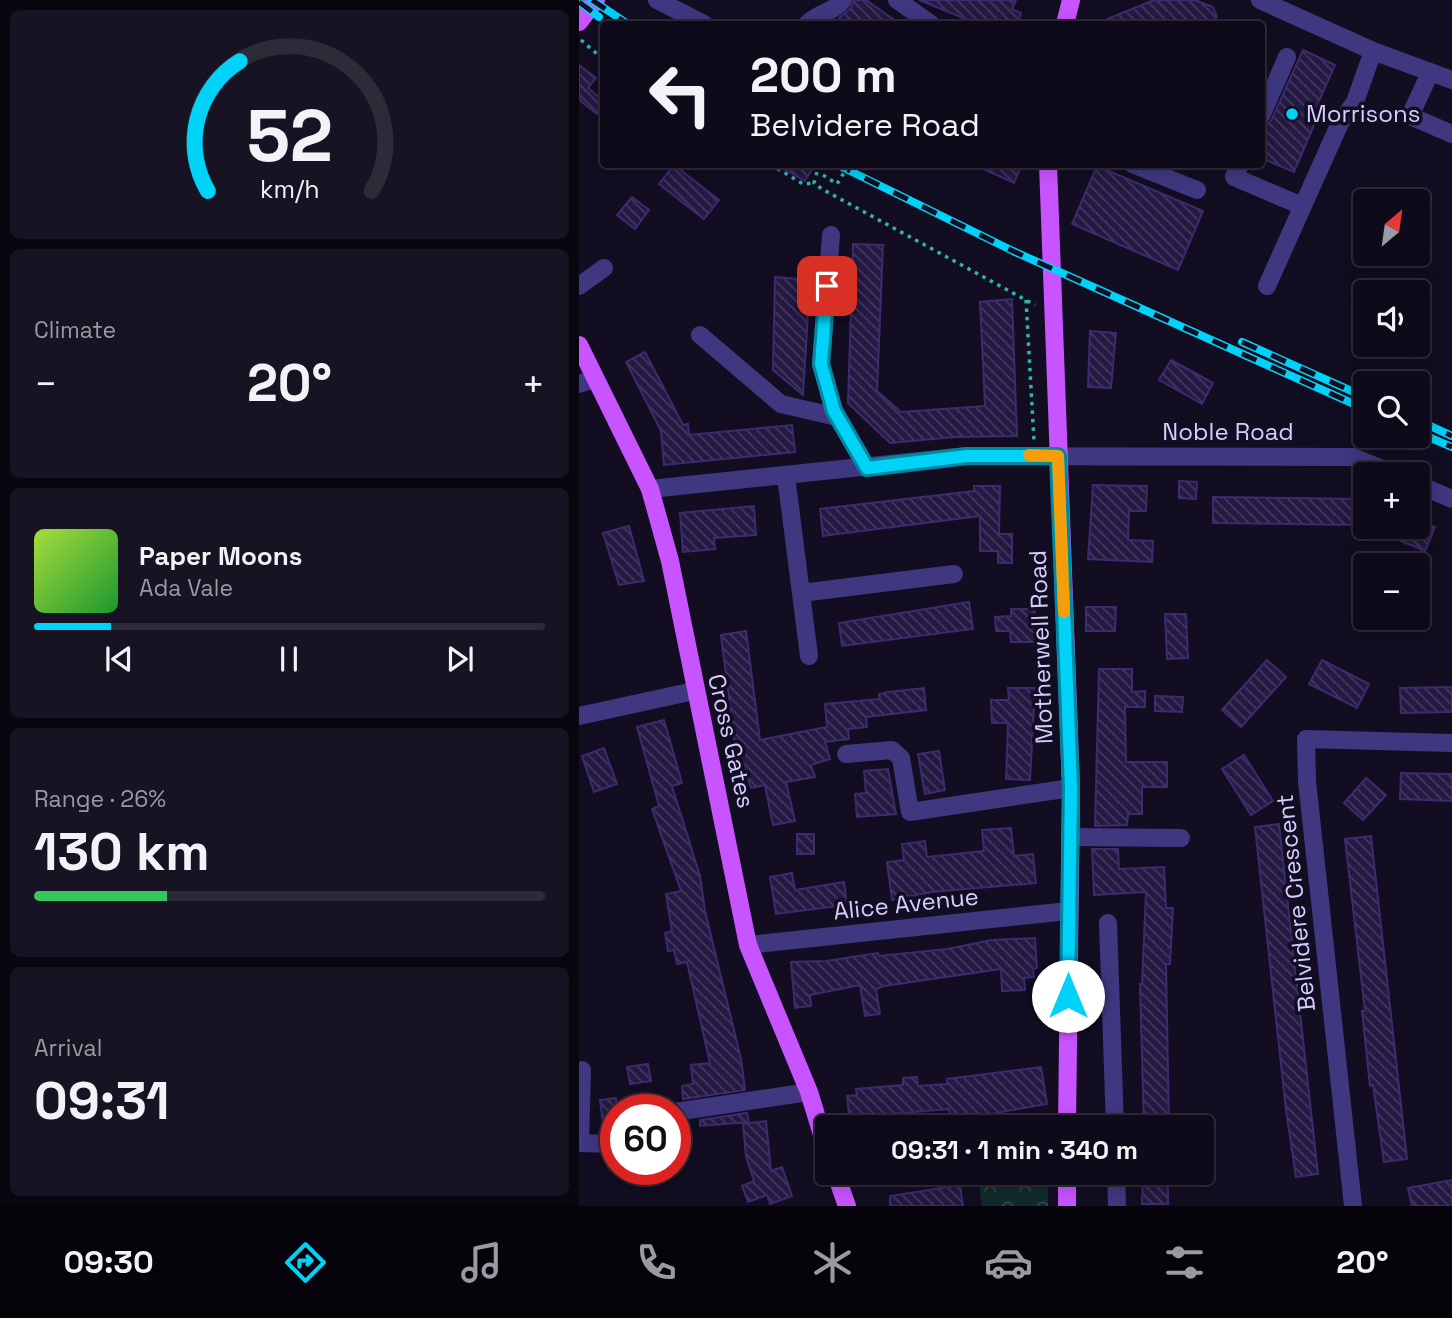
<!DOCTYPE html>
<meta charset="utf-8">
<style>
:root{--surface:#0e0a19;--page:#171322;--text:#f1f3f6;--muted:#9b9aa2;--line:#2e2b38;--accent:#00d2f8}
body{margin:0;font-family:"Space Grotesk",sans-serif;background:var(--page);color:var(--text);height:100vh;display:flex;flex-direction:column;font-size:26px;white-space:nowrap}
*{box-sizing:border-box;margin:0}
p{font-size:23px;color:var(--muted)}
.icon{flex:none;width:38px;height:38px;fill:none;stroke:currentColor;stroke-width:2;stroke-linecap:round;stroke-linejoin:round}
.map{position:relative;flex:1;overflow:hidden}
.drawer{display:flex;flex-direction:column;gap:10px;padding:10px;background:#08060e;width:579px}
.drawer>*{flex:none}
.hud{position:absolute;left:21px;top:21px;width:665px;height:147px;border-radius:7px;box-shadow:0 4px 18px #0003,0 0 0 2px var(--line);background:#0e0a19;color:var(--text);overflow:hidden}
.needle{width:46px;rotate:29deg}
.controls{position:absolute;left:774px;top:189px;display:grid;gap:14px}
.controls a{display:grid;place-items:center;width:77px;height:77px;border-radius:7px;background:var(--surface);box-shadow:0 4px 18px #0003,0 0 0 2px var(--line);font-size:35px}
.speed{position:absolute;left:21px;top:1094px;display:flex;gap:14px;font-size:35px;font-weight:700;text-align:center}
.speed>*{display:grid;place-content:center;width:91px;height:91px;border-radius:50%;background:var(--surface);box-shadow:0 4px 18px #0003,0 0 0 2px var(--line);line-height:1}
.speed .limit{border:10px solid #d22;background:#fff;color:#111}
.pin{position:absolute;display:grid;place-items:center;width:60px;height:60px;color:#fff;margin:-30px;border-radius:14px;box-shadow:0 4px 10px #0006}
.me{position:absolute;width:77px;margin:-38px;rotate:0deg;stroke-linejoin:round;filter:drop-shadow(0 0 5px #0008)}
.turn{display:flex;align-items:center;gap:24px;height:147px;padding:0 35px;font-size:32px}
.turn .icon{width:91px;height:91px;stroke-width:2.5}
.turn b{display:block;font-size:49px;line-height:60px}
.big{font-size:52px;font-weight:700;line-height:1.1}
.drawer .card{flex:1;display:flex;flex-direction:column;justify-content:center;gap:10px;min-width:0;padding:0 24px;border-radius:10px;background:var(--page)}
.drawer .dial{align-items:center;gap:0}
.dial svg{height:182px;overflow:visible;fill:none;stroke:var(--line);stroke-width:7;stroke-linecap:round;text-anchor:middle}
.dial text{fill:var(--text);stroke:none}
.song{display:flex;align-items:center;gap:21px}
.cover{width:84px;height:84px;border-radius:10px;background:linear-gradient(135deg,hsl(80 70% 55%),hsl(130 70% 35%))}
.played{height:7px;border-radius:4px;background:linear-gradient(90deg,var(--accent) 15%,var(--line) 15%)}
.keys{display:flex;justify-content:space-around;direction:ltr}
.heat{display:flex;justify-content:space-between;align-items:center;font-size:38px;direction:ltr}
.charge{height:10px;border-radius:5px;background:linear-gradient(90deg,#34c759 26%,var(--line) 0)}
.trip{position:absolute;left:236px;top:1115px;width:399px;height:70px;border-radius:7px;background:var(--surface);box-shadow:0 4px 18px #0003,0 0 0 2px var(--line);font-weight:700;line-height:70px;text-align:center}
.menu{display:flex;height:112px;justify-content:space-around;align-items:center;background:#06040a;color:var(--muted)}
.menu .icon{width:49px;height:49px}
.menu .current{color:var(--accent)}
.menu b{font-size:32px;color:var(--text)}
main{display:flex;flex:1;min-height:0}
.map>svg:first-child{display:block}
.forest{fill:url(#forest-crowns)}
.building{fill:url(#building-back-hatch);stroke:#3c2b6e;stroke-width:2}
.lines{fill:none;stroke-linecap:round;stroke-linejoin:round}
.path{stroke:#2eb3b2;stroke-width:3.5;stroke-dasharray:3.5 5;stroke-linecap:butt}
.minor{stroke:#3f3880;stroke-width:18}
.major{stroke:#c854ff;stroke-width:18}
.rail-casing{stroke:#00d2f8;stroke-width:8}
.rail{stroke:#120d21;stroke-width:5;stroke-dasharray:16;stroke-linecap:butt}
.path-bridge{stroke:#2eb3b2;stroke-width:3.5;stroke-dasharray:3.5 5;stroke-linecap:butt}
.route-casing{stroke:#0088a1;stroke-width:18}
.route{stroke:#00d2f8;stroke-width:12}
.slow{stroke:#f59e0b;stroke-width:12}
.poi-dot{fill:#00d2f8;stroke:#120d21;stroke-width:2.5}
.labels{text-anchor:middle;stroke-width:7;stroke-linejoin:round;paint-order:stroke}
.poi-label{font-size:24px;fill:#d6cdff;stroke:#120d21;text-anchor:start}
.street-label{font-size:24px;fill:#d6cdff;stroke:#120d21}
</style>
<main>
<section class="drawer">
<div class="card dial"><svg viewBox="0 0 100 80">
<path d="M14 69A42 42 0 1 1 86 69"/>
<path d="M14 69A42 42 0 0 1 28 12" stroke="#00d2f8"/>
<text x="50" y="56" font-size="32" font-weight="700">52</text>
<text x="50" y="72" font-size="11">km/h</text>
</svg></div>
<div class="card"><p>Climate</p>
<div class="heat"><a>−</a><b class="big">20°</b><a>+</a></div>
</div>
<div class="card">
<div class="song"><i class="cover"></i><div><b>Paper Moons</b><p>Ada Vale</p></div></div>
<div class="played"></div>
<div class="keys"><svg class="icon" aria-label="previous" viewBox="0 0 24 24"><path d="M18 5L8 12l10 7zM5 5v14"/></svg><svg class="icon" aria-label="pause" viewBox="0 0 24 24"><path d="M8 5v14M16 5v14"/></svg><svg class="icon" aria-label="next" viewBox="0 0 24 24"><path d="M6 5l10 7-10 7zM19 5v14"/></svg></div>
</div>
<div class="card"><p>Range · 26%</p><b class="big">130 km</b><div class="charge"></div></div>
<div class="card"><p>Arrival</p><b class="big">09:31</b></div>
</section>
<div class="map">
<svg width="873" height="1206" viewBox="0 0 873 1206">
<defs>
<pattern id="forest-crowns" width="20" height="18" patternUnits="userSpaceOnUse" patternTransform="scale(1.75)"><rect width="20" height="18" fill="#102b2b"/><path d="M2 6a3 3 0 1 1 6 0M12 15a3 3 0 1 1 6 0" fill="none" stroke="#32494b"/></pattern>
<pattern id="building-back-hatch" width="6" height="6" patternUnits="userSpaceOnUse" patternTransform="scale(1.75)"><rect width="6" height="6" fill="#241942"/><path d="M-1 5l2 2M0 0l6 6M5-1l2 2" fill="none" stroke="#43395e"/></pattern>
</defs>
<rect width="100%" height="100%" fill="#120d21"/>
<path class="forest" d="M 398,1173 L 469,1173 L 469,1206 L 403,1206 Z"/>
<path class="building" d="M 275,0 L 287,0 L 321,24 L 269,24 L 260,18 L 272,8 Z
M 340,0 L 437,0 L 433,9 L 442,13 L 438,24 L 399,24 Z
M 575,0 L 616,0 L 634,7 L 638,17 L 635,20 L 637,24 L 516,24 Z
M 724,50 L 756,65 L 740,101 L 733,122 L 736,123 L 715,172 L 682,158 L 682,130 L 692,121 Z
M 0,65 L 17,78 L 9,88 L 24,100 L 18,114 L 0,100 Z
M 196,164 L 225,164 L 233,169 L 226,181 Z
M 393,164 L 443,164 L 435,183 Z
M 95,165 L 140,200 L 125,219 L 80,184 Z
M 518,166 L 624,211 L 599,270 L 493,224 Z
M 53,197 L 70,210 L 56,229 L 38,215 Z
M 274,244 L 304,245 L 298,391 L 322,412 L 406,406 L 401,302 L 433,299 L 438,436 L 376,437 L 311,443 L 269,403 Z
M 196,277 L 231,280 L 224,395 L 194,370 Z
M 511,331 L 537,333 L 532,388 L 509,387 Z
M 66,352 L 104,425 L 109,424 L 110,435 L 213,425 L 216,452 L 85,465 L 82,431 L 47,362 Z
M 592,360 L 634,383 L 623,404 L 580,380 Z
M 600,481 L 618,482 L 617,499 L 600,498 Z
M 514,485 L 568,486 L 567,511 L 550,511 L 549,540 L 574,541 L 573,562 L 509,559 Z
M 395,486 L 421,486 L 420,534 L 433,534 L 433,563 L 419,563 L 419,551 L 401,551 L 401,516 L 244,536 L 241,509 L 395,491 Z
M 634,497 L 779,499 L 779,525 L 634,523 Z
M 175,506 L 177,535 L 135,538 L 136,549 L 104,552 L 101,513 Z
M 838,520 L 856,527 L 846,551 L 788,527 L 838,527 Z
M 50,526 L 65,581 L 40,585 L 24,533 Z
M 390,602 L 394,629 L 263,646 L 260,623 Z
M 507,607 L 537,607 L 536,631 L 507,631 Z
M 432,609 L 456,609 L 457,642 L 432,642 L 431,631 L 417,631 L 416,617 L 432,616 Z
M 586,614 L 607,614 L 609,658 L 588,659 Z
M 167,631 L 181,740 L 248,727 L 246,704 L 301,699 L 300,694 L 309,692 L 345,688 L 347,710 L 287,717 L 288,727 L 269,729 L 270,739 L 246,742 L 251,759 L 232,765 L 236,777 L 207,782 L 216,821 L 194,825 L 186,785 L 172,788 L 166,770 L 154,773 L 150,746 L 156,745 L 142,635 Z
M 688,660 L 707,677 L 662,727 L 643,710 Z
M 743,660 L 790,684 L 778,708 L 730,684 Z
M 520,669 L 553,669 L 553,692 L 566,691 L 566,707 L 546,707 L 547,762 L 588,762 L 588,787 L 563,787 L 563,814 L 549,814 L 548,825 L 516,826 Z
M 873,687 L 873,712 L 822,713 L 821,688 Z
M 429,688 L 456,688 L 451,780 L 427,779 L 429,723 L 413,723 L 412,700 L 430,700 Z
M 576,696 L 604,697 L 603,712 L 576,711 Z
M 85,720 L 103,783 L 93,786 L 121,876 L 126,911 L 162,1059 L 166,1090 L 104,1099 L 103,1086 L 114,1084 L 112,1065 L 131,1063 L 108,962 L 98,964 L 95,950 L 89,951 L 86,933 L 93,931 L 87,894 L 102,891 L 73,809 L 80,806 L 58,727 Z
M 25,748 L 38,784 L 15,792 L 3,756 Z
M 360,751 L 366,790 L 346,794 L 339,754 Z
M 665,755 L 694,801 L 672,815 L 643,769 Z
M 309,769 L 317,814 L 278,817 L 276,794 L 287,793 L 285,771 Z
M 822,773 L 873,774 L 873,801 L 821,799 Z
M 787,778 L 807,795 L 784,820 L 765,803 Z
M 700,824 L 739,1174 L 717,1177 L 707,1110 L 676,827 Z
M 432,828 L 435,856 L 454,854 L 457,883 L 353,892 L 313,900 L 308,862 L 325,860 L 323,844 L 346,841 L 348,857 L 405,851 L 403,830 Z
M 218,834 L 235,834 L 235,854 L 218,854 Z
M 792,836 L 828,1159 L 805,1162 L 794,1085 L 791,1086 L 783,1011 L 786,1011 L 766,839 Z
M 513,849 L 539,849 L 540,869 L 585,867 L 587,908 L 594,908 L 591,964 L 587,964 L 590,1127 L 565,1127 L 561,984 L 563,984 L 567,892 L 515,895 Z
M 213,873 L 216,890 L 265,882 L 268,905 L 197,914 L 191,877 Z
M 456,938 L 458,968 L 454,969 L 455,977 L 445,978 L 446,990 L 423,991 L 422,969 L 305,986 L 297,989 L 301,1014 L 286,1016 L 281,985 L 231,995 L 232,1006 L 216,1008 L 212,962 L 247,961 L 299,953 L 300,956 L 368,949 L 413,940 Z
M 69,1064 L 72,1081 L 51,1084 L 48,1067 Z
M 462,1067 L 468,1104 L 416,1113 L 416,1116 L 370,1120 L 370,1109 L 301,1115 L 302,1121 L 271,1125 L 268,1096 L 278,1095 L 277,1089 L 324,1085 L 324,1078 L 338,1077 L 339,1086 L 368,1084 L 368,1079 Z
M 37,1098 L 37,1133 L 25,1132 L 21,1100 Z
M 168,1113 L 170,1122 L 121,1126 L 121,1120 Z
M 187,1121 L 192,1171 L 203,1167 L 213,1196 L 191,1204 L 188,1195 L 169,1202 L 163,1186 L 175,1181 L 167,1156 L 164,1124 Z
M 564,1172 L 589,1172 L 589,1204 L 563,1204 Z
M 873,1180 L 873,1206 L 833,1206 L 829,1188 Z
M 381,1185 L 384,1206 L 311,1206 L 311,1196 Z"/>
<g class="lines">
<path class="path" d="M 2,40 L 24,59
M 191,164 L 224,184 L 235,183
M 238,172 L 235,183 L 243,189 L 456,305
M 244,175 L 258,184 L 266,171
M 447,300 L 455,441"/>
<path class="minor" d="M 78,0 L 125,24
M 318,0 L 352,24
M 681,0 L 794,51 L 873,80
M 228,24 C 240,12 254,13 264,0
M 851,73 L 831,116 L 873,134
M 682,116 L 708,57
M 553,164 L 618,190
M 661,164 L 655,177 L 723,206
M 252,235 L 242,364 L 255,410 L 288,468
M 0,286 L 25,268
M 688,286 L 761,123 L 776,102 L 794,51
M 121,335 L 202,404 L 258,417
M 0,384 L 16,379
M 207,476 L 230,656
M 838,484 L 873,499
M 71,489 L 388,456 L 774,457 L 816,474
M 222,593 L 375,574
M 0,716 L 115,691
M 267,754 L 313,750 L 322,758 L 331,812 L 492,788
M 491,837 L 602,838
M 529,923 L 536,1127
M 169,945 L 489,911
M 63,1105 L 68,1110
M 96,1112 L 230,1092
M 448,1127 L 464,1124 L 484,1127
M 0,1143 L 37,1144
M 1,1143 L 3,1070
M 537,1172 L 538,1206
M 774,1206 L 728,781 L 727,739 L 873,743"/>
<path class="major" d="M 0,22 L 17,0
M 486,24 L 492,0
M 469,164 L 492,788 L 488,1127
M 0,345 L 71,489 L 91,561 L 169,945 L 230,1092 L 248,1151
M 256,1172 L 268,1206
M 488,1172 L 488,1206"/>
<defs>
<path id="rail" d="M 13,0 L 49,24
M 0,2 L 20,17
M 257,164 L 434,251 L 786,409
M 663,342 L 786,397
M 838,420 L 873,436
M 838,432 L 873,447"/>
</defs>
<use href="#rail" class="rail-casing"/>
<use href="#rail" class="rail"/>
<path class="path-bridge" d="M 266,171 L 269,164"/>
</g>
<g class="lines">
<defs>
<path id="route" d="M 248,286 L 242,364 L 255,411 L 288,468 L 388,456 L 479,456 L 492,788 L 489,996"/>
</defs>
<use href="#route" class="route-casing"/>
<use href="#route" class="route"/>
<path class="slow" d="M 450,455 L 479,456 L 485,612"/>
</g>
<circle class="poi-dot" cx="713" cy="114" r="7"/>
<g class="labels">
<g class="poi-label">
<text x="727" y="122">Morrisons</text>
</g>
<g class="street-label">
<text x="649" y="440">Noble Road</text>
<text transform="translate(462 647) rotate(-92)" y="8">Motherwell Road</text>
<text transform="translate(152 741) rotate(77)" y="8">Cross Gates</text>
<text transform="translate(717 903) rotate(-96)" y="8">Belvidere Crescent</text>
<text transform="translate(327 904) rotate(-6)" y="8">Alice Avenue</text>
</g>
</g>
</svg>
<div class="controls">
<a><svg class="needle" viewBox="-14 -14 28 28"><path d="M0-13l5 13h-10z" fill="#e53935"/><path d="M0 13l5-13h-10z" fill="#9b9aa2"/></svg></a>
<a><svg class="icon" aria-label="sound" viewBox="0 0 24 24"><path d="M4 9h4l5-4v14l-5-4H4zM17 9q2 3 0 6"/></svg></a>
<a><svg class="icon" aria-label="search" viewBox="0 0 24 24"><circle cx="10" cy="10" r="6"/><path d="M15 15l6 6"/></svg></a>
<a>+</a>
<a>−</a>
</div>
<div class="speed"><div class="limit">60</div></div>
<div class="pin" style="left:248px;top:286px;background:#d93025"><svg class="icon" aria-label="arrive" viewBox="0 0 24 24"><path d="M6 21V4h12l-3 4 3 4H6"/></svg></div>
<svg class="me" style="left:489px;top:996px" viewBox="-20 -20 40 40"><circle r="19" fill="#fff"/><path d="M0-13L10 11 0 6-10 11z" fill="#00d2f8"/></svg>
<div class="trip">09:31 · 1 min · 340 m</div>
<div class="hud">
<div class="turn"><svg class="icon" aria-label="left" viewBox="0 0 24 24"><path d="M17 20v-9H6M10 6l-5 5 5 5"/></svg><div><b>200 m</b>Belvidere Road</div></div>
</div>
</div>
</main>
<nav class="menu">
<b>09:30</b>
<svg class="icon current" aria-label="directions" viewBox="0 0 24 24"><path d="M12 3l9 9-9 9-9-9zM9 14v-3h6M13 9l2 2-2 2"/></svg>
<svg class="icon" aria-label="music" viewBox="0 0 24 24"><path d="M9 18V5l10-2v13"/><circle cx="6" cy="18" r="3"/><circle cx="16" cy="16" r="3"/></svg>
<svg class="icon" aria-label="phone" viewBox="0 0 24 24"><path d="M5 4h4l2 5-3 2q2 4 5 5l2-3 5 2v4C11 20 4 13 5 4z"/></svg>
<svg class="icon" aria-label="climate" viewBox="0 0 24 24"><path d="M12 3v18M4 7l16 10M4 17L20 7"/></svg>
<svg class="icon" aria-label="car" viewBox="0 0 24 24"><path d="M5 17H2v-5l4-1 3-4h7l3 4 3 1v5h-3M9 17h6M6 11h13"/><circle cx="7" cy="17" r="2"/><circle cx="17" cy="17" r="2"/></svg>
<svg class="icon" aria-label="filters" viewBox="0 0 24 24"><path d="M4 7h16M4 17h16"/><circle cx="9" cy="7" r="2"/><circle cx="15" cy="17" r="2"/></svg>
<b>20°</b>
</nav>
